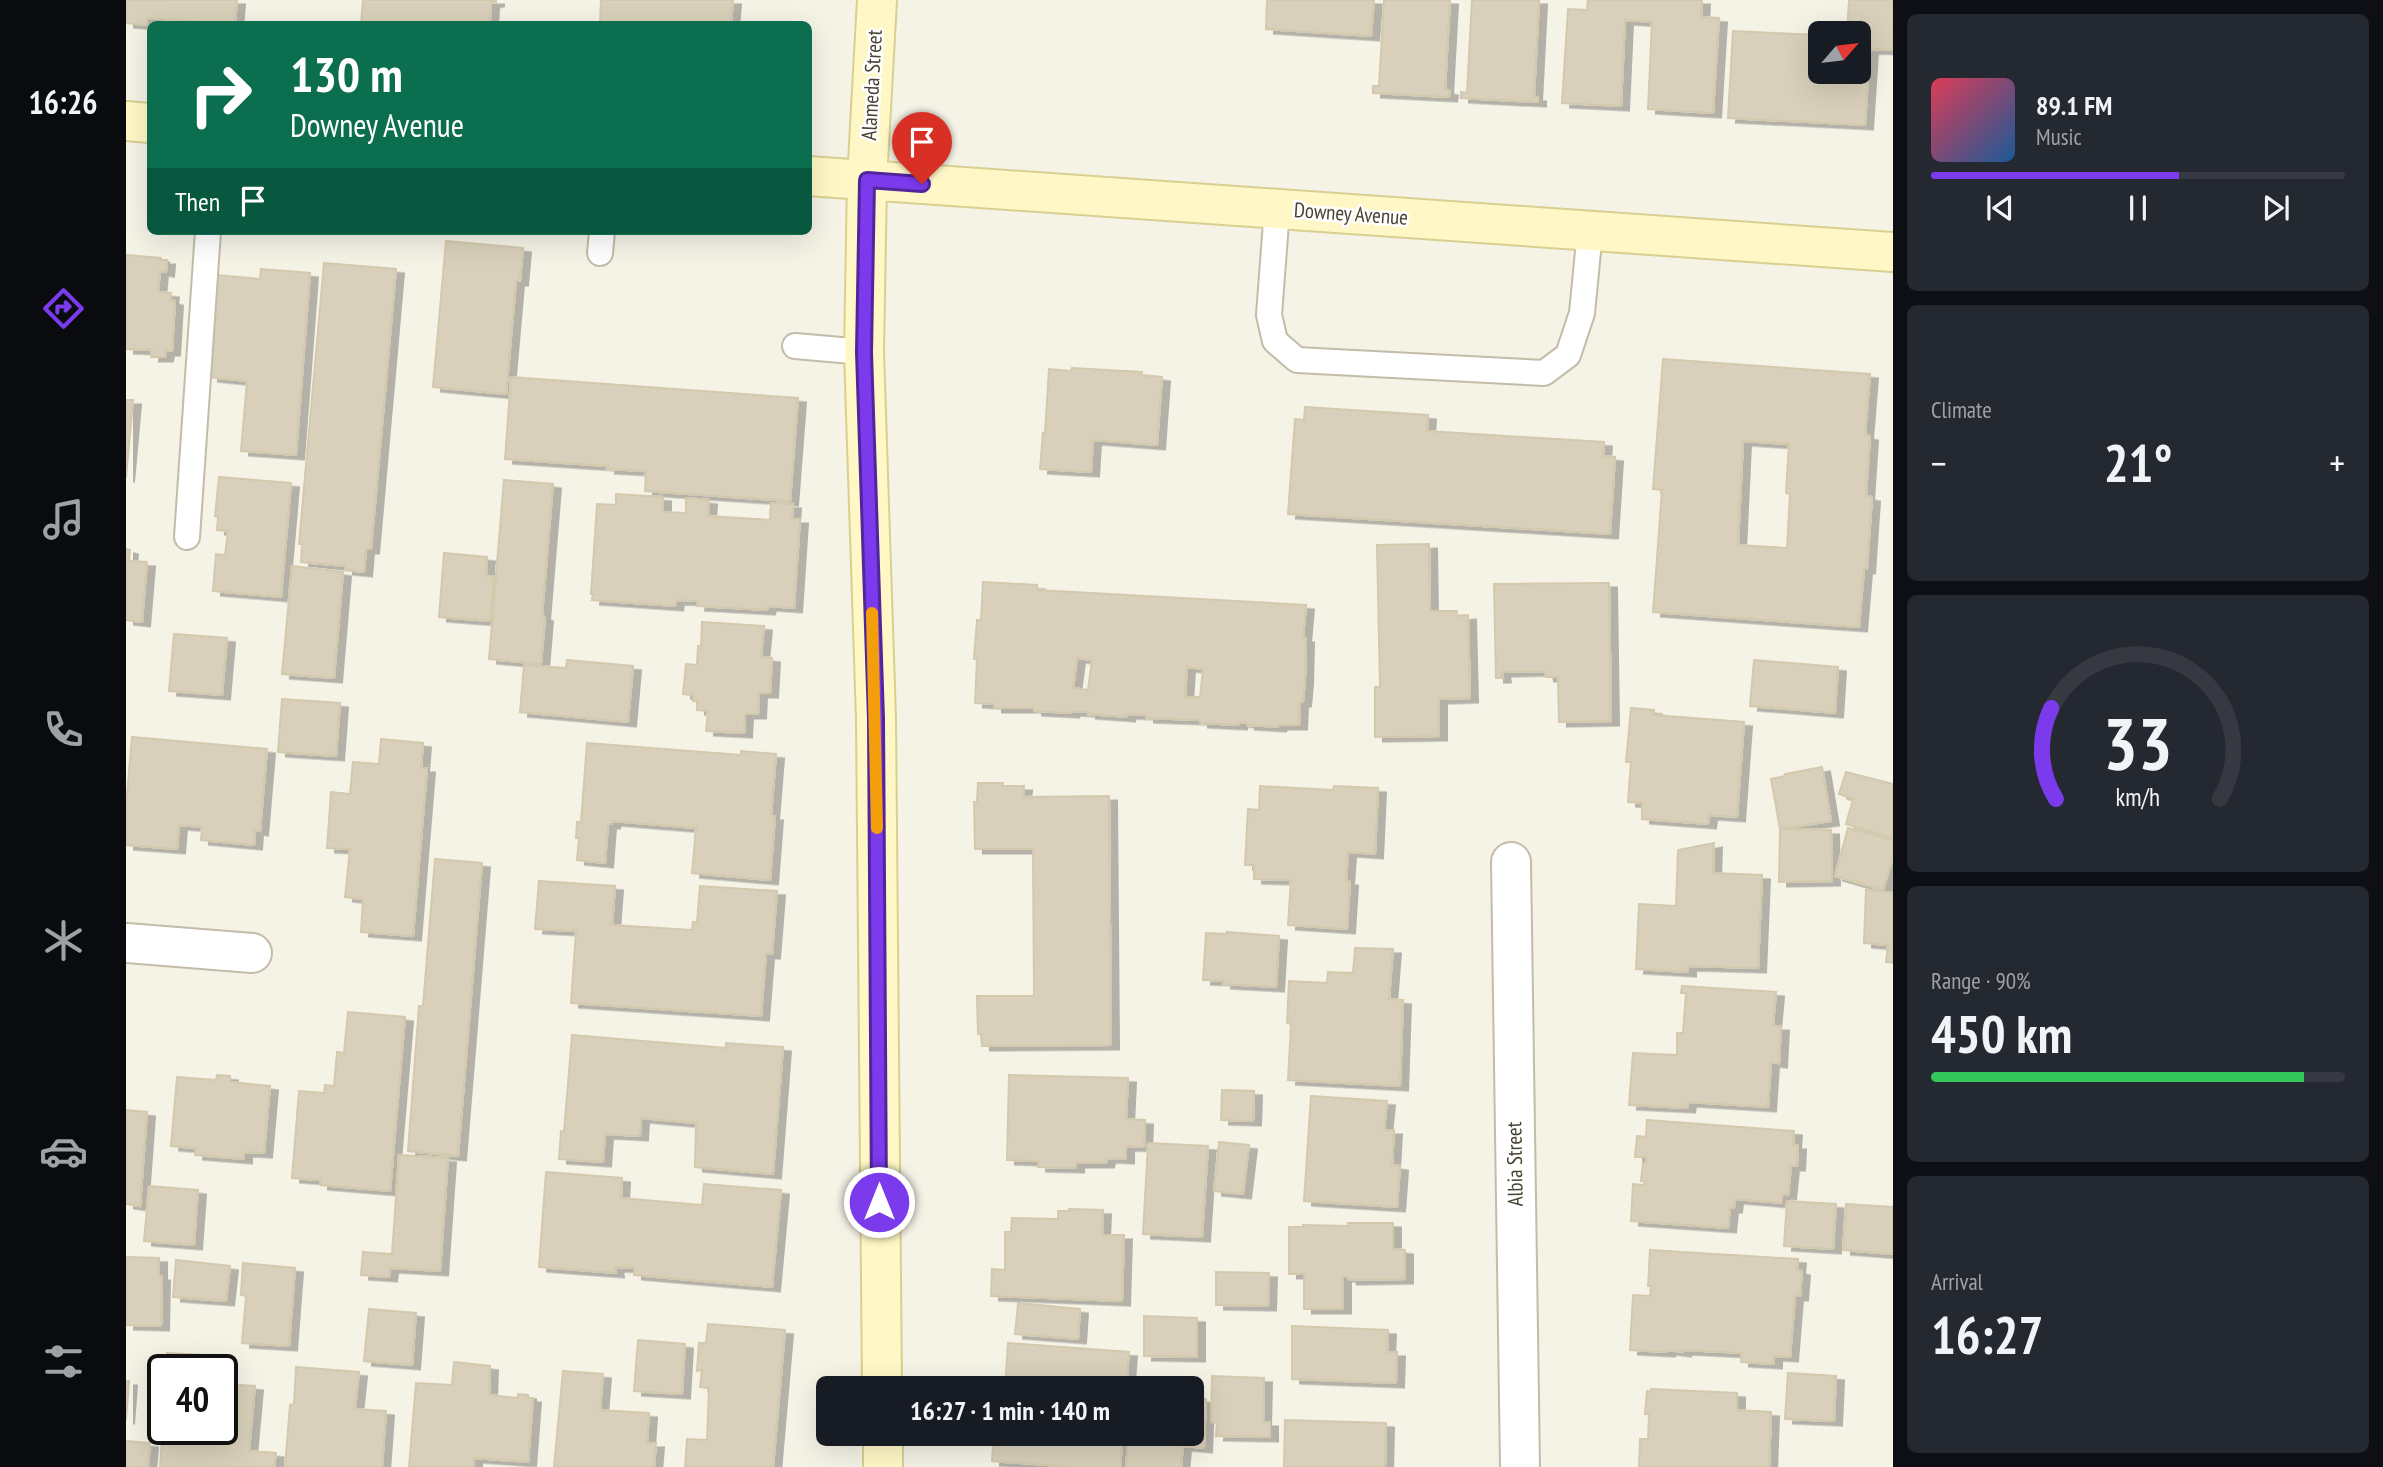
<!DOCTYPE html>
<meta charset="utf-8">
<style>
:root{--surface:#171b24;--page:#242831;--text:#f1f3f6;--muted:#9ea1a6;--line:#363941;--accent:#7c3aed}
body{margin:0;font-family:"PT Sans Narrow",sans-serif;background:var(--page);color:var(--text);height:100vh;display:flex;flex-direction:column;font-size:26px;white-space:nowrap}
*{box-sizing:border-box;margin:0}
p{font-size:23px;color:var(--muted)}
.icon{flex:none;width:38px;height:38px;fill:none;stroke:currentColor;stroke-width:2;stroke-linecap:round;stroke-linejoin:round}
.map{position:relative;flex:1;overflow:hidden}
.side{display:flex;flex-direction:column;gap:14px;padding:14px;background:#0d0f14;width:490px}
.side>*{flex:none}
.guide{position:absolute;left:21px;top:21px;width:665px;height:214px;border-radius:10px;box-shadow:0 7px 28px #0002;background:#0b6e4f;color:#fff;overflow:hidden}
.needle{width:46px;rotate:62deg}
.buttons{position:absolute;left:1682px;top:21px;display:grid;gap:14px}
.buttons a{display:grid;place-items:center;width:63px;height:63px;border-radius:10px;background:var(--surface);box-shadow:0 7px 28px #0002;font-size:35px}
.speed{position:absolute;left:21px;top:1354px;display:flex;gap:14px;font-size:35px;font-weight:700;text-align:center}
.speed>*{display:grid;place-content:center;width:91px;height:91px;border-radius:50%;background:var(--surface);box-shadow:0 7px 28px #0002;line-height:1}
.speed .limit{border:4px solid #111;border-radius:10px;background:#fff;color:#111}
.pin{position:absolute;display:grid;place-items:center;width:60px;height:60px;color:#fff;margin:-72px -30px;border-radius:50% 50% 50% 0;rotate:-45deg;box-shadow:0 0 7px #0007}
.pin .icon{rotate:45deg}
.me{position:absolute;width:77px;margin:-38px;rotate:0deg;stroke-linejoin:round;filter:drop-shadow(0 0 5px #0008)}
.turn{display:flex;align-items:center;gap:24px;height:147px;padding:0 28px;font-size:32px}
.turn .icon{width:91px;height:91px;stroke-width:2.5}
.turn b{display:block;font-size:49px;line-height:60px}
.then{display:flex;align-items:center;height:66px;padding:0 28px;background:#0003;gap:14px;font-size:26px}
.big{font-size:52px;font-weight:700;line-height:1.1}
.side .widget{flex:1;display:flex;flex-direction:column;justify-content:center;gap:10px;min-width:0;padding:0 24px;border-radius:10px;background:var(--page)}
.side .dial{align-items:center;gap:0}
.dial svg{height:182px;overflow:visible;fill:none;stroke:var(--line);stroke-width:7;stroke-linecap:round;text-anchor:middle}
.dial text{fill:var(--text);stroke:none}
.song{display:flex;align-items:center;gap:21px}
.cover{width:84px;height:84px;border-radius:10px;background:linear-gradient(135deg,hsl(350 70% 55%),hsl(210 70% 35%))}
.played{height:7px;border-radius:4px;background:linear-gradient(90deg,var(--accent) 60%,var(--line) 60%)}
.keys{display:flex;justify-content:space-around;direction:ltr}
.heat{display:flex;justify-content:space-between;align-items:center;font-size:38px;direction:ltr}
.charge{height:10px;border-radius:5px;background:linear-gradient(90deg,#34c759 90%,var(--line) 0)}
.trip{position:absolute;left:690px;top:1376px;width:388px;height:70px;border-radius:10px;background:var(--surface);box-shadow:0 7px 28px #0002;font-weight:700;line-height:70px;text-align:center}
main{display:flex;flex:1;min-height:0}
.dock{display:flex;flex-direction:column;width:126px;justify-content:space-around;align-items:center;background:#090b0e;color:var(--muted)}
.dock .icon{width:49px;height:49px}
.dock .active{color:var(--accent)}
.dock b{font-size:32px;color:var(--text)}
.map>svg:first-child{display:block}
.building{fill:#d8d0ba;stroke:#d4c9ad;stroke-width:2;fill-rule:evenodd;filter:url(#shadow)}
.lines{fill:none;stroke-linecap:round;stroke-linejoin:round}
.lane-casing{stroke:#c2bca8;stroke-width:28}
.street-casing{stroke:#c2bca8;stroke-width:42}
.secondary-casing{stroke:#d9cf91;stroke-width:42}
.lane{stroke:#fff;stroke-width:24}
.street{stroke:#fff;stroke-width:38}
.secondary{stroke:#fff8c6;stroke-width:38}
.route-casing{stroke:#51269a;stroke-width:18}
.route{stroke:#7c3aed;stroke-width:12}
.slow{stroke:#f59e0b;stroke-width:12}
.labels{text-anchor:middle;stroke-width:5;stroke-linejoin:round;paint-order:stroke}
.street-label{font-size:21px;fill:#494335;stroke:#fff}
</style>
<main>
<nav class="dock">
<b>16:26</b>
<svg class="icon active" aria-label="directions" viewBox="0 0 24 24"><path d="M12 3l9 9-9 9-9-9zM9 14v-3h6M13 9l2 2-2 2"/></svg>
<svg class="icon" aria-label="music" viewBox="0 0 24 24"><path d="M9 18V5l10-2v13"/><circle cx="6" cy="18" r="3"/><circle cx="16" cy="16" r="3"/></svg>
<svg class="icon" aria-label="phone" viewBox="0 0 24 24"><path d="M5 4h4l2 5-3 2q2 4 5 5l2-3 5 2v4C11 20 4 13 5 4z"/></svg>
<svg class="icon" aria-label="climate" viewBox="0 0 24 24"><path d="M12 3v18M4 7l16 10M4 17L20 7"/></svg>
<svg class="icon" aria-label="car" viewBox="0 0 24 24"><path d="M5 17H2v-5l4-1 3-4h7l3 4 3 1v5h-3M9 17h6M6 11h13"/><circle cx="7" cy="17" r="2"/><circle cx="17" cy="17" r="2"/></svg>
<svg class="icon" aria-label="filters" viewBox="0 0 24 24"><path d="M4 7h16M4 17h16"/><circle cx="9" cy="7" r="2"/><circle cx="15" cy="17" r="2"/></svg>
</nav>
<div class="map">
<svg width="1767" height="1467" viewBox="0 0 1767 1467">
<defs>
<filter id="shadow"><feDropShadow dx="8" dy="4.5" stdDeviation="0" flood-color="#0004"/></filter>
</defs>
<rect width="100%" height="100%" fill="#f5f2e6"/>
<path class="building" d="M 0,0 L 111,0 L 109,24 L 21,18 L 21,25 L 0,23 Z
M 237,0 L 370,0 L 370,2 L 365,3 L 364,24 L 235,24 Z
M 475,0 L 607,0 L 605,24 L 474,24 Z
M 1141,0 L 1248,0 L 1245,36 L 1140,29 Z
M 1258,0 L 1324,0 L 1319,90 L 1324,91 L 1323,97 L 1247,93 L 1247,86 L 1253,86 Z
M 1346,0 L 1413,0 L 1408,97 L 1412,97 L 1412,102 L 1335,98 L 1335,92 L 1341,93 Z
M 1462,0 L 1576,0 L 1575,17 L 1593,18 L 1587,113 L 1522,109 L 1526,22 L 1499,20 L 1495,106 L 1436,103 L 1442,9 L 1461,10 Z
M 1723,0 L 1767,0 L 1767,50 L 1744,49 L 1739,125 L 1602,118 L 1607,31 L 1694,35 L 1694,72 L 1732,72 L 1732,33 L 1721,33 Z
M 320,241 L 397,248 L 394,281 L 390,281 L 380,394 L 307,387 Z
M 0,255 L 35,258 L 35,260 L 41,260 L 40,272 L 34,271 L 32,292 L 45,293 L 44,300 L 49,301 L 46,351 L 40,351 L 39,357 L 25,357 L 26,350 L 0,349 Z
M 198,263 L 270,269 L 245,549 L 240,549 L 238,572 L 219,570 L 219,566 L 175,562 L 176,544 L 173,544 Z
M 135,269 L 184,273 L 170,455 L 115,451 L 121,381 L 84,377 L 91,275 L 134,279 Z
M 1537,359 L 1744,374 L 1739,435 L 1744,436 L 1740,496 L 1746,497 L 1741,569 L 1738,569 L 1733,627 L 1527,612 L 1536,490 L 1527,489 ZM 1617,441 L 1663,444 L 1660,493 L 1664,494 L 1661,548 L 1612,545 Z
M 946,368 L 1016,372 L 1015,375 L 1036,377 L 1031,445 L 967,440 L 965,472 L 914,469 L 917,433 L 919,433 L 923,369 L 945,371 Z
M 385,377 L 672,398 L 664,501 L 519,491 L 520,471 L 481,469 L 482,466 L 379,459 Z
M 0,400 L 7,400 L 0,478 Z
M 1179,407 L 1302,415 L 1301,431 L 1478,442 L 1477,456 L 1489,457 L 1484,534 L 1162,514 L 1169,419 L 1178,420 Z
M 93,477 L 165,483 L 155,597 L 87,591 L 90,554 L 99,555 L 102,531 L 91,530 L 92,517 L 89,516 Z
M 378,480 L 427,484 L 416,616 L 419,617 L 415,664 L 363,659 Z
M 490,494 L 537,497 L 537,512 L 560,513 L 560,498 L 583,500 L 582,516 L 644,520 L 645,503 L 667,504 L 666,519 L 674,519 L 668,608 L 642,606 L 641,610 L 571,606 L 572,601 L 550,600 L 549,606 L 466,600 L 467,594 L 465,594 L 471,504 L 490,505 Z
M 1303,544 L 1304,611 L 1331,611 L 1330,616 L 1342,615 L 1344,698 L 1313,699 L 1313,736 L 1249,737 L 1249,687 L 1254,687 L 1251,545 Z
M 0,549 L 4,550 L 3,561 L 21,562 L 16,622 L 0,620 Z
M 318,553 L 361,557 L 360,576 L 368,576 L 364,621 L 313,617 Z
M 166,566 L 217,572 L 208,678 L 156,674 Z
M 857,582 L 911,585 L 911,590 L 1180,605 L 1177,638 L 1180,638 L 1179,680 L 1177,702 L 1174,702 L 1173,725 L 1153,725 L 1152,727 L 1121,725 L 1121,723 L 1113,722 L 1113,725 L 1074,723 L 1074,720 L 1020,718 L 1020,715 L 1001,714 L 1001,717 L 962,714 L 963,712 L 945,711 L 945,713 L 908,711 L 908,708 L 868,708 L 868,704 L 849,703 L 851,659 L 848,659 L 851,620 L 855,620 ZM 951,658 L 966,660 L 962,690 L 947,688 ZM 1061,667 L 1077,669 L 1074,697 L 1059,697 Z
M 1483,583 L 1485,721 L 1433,722 L 1432,677 L 1420,677 L 1419,671 L 1376,672 L 1377,678 L 1370,678 L 1368,584 Z
M 576,622 L 638,626 L 635,657 L 646,658 L 644,693 L 633,693 L 632,714 L 619,714 L 618,733 L 580,731 L 582,711 L 571,710 L 571,701 L 567,701 L 567,695 L 557,694 L 560,664 L 571,665 L 572,646 L 575,646 Z
M 48,634 L 101,638 L 96,695 L 43,691 Z
M 441,660 L 507,666 L 502,722 L 394,712 L 398,665 L 440,668 Z
M 1628,660 L 1712,667 L 1709,713 L 1624,706 Z
M 156,699 L 214,703 L 210,756 L 152,752 Z
M 1505,708 L 1528,710 L 1528,715 L 1618,722 L 1611,817 L 1583,815 L 1582,824 L 1516,819 L 1516,803 L 1502,802 L 1505,762 L 1500,762 Z
M 6,737 L 141,749 L 134,831 L 129,830 L 128,845 L 75,840 L 76,827 L 53,825 L 51,849 L 0,845 L 0,806 Z
M 255,739 L 297,743 L 295,768 L 301,768 L 287,936 L 235,932 L 237,899 L 219,897 L 224,849 L 201,848 L 205,792 L 224,794 L 227,762 L 253,764 Z
M 461,743 L 615,755 L 615,751 L 650,754 L 645,816 L 649,816 L 644,880 L 566,873 L 570,828 L 486,821 L 486,824 L 482,824 L 479,863 L 451,860 L 453,838 L 450,838 L 451,822 L 455,822 Z
M 1696,767 L 1705,821 L 1654,829 L 1645,779 L 1659,776 L 1659,774 Z
M 1720,772 L 1767,784 L 1767,838 L 1720,824 L 1727,799 L 1713,794 Z
M 852,783 L 877,783 L 877,786 L 898,786 L 897,797 L 983,796 L 985,1045 L 856,1046 L 855,1034 L 852,1034 L 851,996 L 908,996 L 907,849 L 849,849 L 848,802 L 851,802 Z
M 1134,786 L 1207,790 L 1208,786 L 1252,788 L 1249,854 L 1222,852 L 1220,881 L 1224,881 L 1221,929 L 1162,925 L 1165,880 L 1128,879 L 1128,865 L 1119,865 L 1122,809 L 1133,810 Z
M 1722,828 L 1767,840 L 1767,857 L 1757,890 L 1709,876 Z
M 1654,829 L 1705,830 L 1706,881 L 1653,882 Z
M 1588,843 L 1587,873 L 1636,875 L 1632,968 L 1562,966 L 1562,972 L 1510,969 L 1513,904 L 1550,906 L 1552,850 Z
M 309,859 L 356,863 L 332,1156 L 282,1151 L 293,1006 L 297,1006 Z
M 413,881 L 489,886 L 486,925 L 566,930 L 567,922 L 571,922 L 574,886 L 651,891 L 646,954 L 640,954 L 635,1016 L 445,1003 L 450,931 L 409,929 Z
M 1740,890 L 1767,892 L 1767,963 L 1760,962 L 1762,945 L 1738,943 Z
M 1101,932 L 1153,936 L 1150,987 L 1097,984 L 1098,981 L 1077,980 L 1080,933 L 1102,934 Z
M 1229,948 L 1267,949 L 1263,999 L 1277,1000 L 1274,1086 L 1162,1080 L 1165,1024 L 1161,1023 L 1163,981 L 1201,983 L 1202,972 L 1227,973 Z
M 1556,986 L 1650,992 L 1647,1026 L 1655,1026 L 1653,1063 L 1645,1062 L 1642,1107 L 1562,1102 L 1561,1108 L 1503,1105 L 1507,1053 L 1551,1055 L 1551,1033 L 1557,1033 L 1560,993 L 1555,993 Z
M 222,1012 L 279,1017 L 264,1191 L 194,1185 L 194,1180 L 166,1178 L 173,1091 L 198,1093 L 199,1085 L 208,1086 L 211,1052 L 218,1053 Z
M 446,1035 L 600,1048 L 600,1043 L 657,1047 L 647,1174 L 569,1167 L 570,1123 L 515,1118 L 514,1136 L 479,1134 L 477,1162 L 433,1159 L 435,1131 L 438,1132 Z
M 91,1075 L 104,1076 L 104,1082 L 144,1086 L 138,1153 L 118,1152 L 118,1159 L 69,1155 L 70,1148 L 45,1146 L 51,1077 L 90,1080 Z
M 883,1075 L 1002,1078 L 1000,1119 L 1019,1120 L 1018,1147 L 1000,1146 L 1000,1159 L 981,1158 L 980,1163 L 950,1163 L 950,1168 L 912,1167 L 912,1161 L 881,1160 Z
M 1096,1090 L 1128,1091 L 1127,1121 L 1095,1120 Z
M 1185,1096 L 1261,1101 L 1258,1130 L 1268,1130 L 1266,1165 L 1274,1166 L 1271,1207 L 1178,1201 Z
M 0,1110 L 21,1112 L 14,1206 L 0,1204 Z
M 1521,1120 L 1668,1131 L 1667,1145 L 1672,1145 L 1671,1166 L 1665,1166 L 1662,1195 L 1656,1194 L 1656,1203 L 1609,1199 L 1608,1208 L 1604,1208 L 1602,1228 L 1505,1221 L 1507,1184 L 1518,1185 L 1519,1181 L 1515,1181 L 1517,1163 L 1520,1163 L 1521,1157 L 1509,1157 L 1511,1136 L 1520,1137 Z
M 1093,1142 L 1123,1145 L 1117,1194 L 1088,1191 Z
M 1022,1143 L 1082,1146 L 1076,1237 L 1017,1234 Z
M 273,1155 L 322,1158 L 314,1271 L 264,1268 L 263,1277 L 235,1275 L 237,1252 L 266,1254 Z
M 420,1172 L 496,1178 L 495,1198 L 576,1205 L 578,1184 L 655,1190 L 646,1287 L 508,1275 L 508,1268 L 489,1267 L 490,1273 L 413,1267 Z
M 23,1186 L 72,1190 L 68,1245 L 18,1241 Z
M 1661,1201 L 1710,1204 L 1707,1249 L 1658,1246 Z
M 1720,1204 L 1767,1207 L 1767,1254 L 1717,1250 Z
M 943,1209 L 977,1210 L 976,1235 L 998,1235 L 996,1301 L 865,1296 L 866,1269 L 879,1270 L 879,1232 L 885,1232 L 886,1218 L 932,1219 L 932,1211 L 943,1211 Z
M 1222,1223 L 1267,1223 L 1267,1249 L 1279,1250 L 1279,1279 L 1223,1280 L 1222,1277 L 1217,1277 L 1217,1309 L 1178,1309 L 1178,1274 L 1163,1274 L 1163,1227 L 1177,1227 L 1177,1225 L 1223,1226 Z
M 1524,1250 L 1672,1259 L 1671,1270 L 1676,1271 L 1674,1296 L 1669,1296 L 1664,1357 L 1648,1356 L 1648,1364 L 1615,1362 L 1616,1353 L 1557,1350 L 1557,1352 L 1542,1350 L 1541,1352 L 1504,1350 L 1507,1295 L 1524,1296 L 1525,1286 L 1522,1286 Z
M 0,1257 L 33,1258 L 33,1276 L 36,1276 L 35,1326 L 0,1325 Z
M 50,1260 L 104,1266 L 100,1301 L 47,1297 Z
M 117,1263 L 169,1268 L 163,1346 L 116,1343 L 120,1296 L 115,1295 Z
M 1090,1272 L 1143,1273 L 1142,1306 L 1090,1305 Z
M 892,1303 L 954,1309 L 952,1339 L 889,1334 Z
M 243,1309 L 290,1313 L 286,1365 L 238,1361 Z
M 1018,1316 L 1071,1318 L 1071,1357 L 1018,1356 Z
M 582,1324 L 659,1330 L 647,1467 L 559,1467 L 561,1439 L 581,1440 L 583,1388 L 574,1387 L 576,1370 L 571,1371 L 573,1343 L 580,1343 Z
M 1166,1326 L 1262,1330 L 1261,1352 L 1271,1352 L 1270,1383 L 1166,1379 Z
M 512,1340 L 559,1344 L 556,1394 L 508,1391 Z
M 882,1343 L 1003,1352 L 1000,1388 L 879,1388 Z
M 41,1353 L 99,1356 L 98,1384 L 129,1386 L 123,1451 L 150,1453 L 148,1467 L 34,1467 L 37,1426 L 37,1430 L 96,1430 L 96,1370 L 40,1370 Z
M 328,1362 L 364,1366 L 363,1395 L 392,1398 L 392,1394 L 402,1395 L 402,1398 L 407,1398 L 402,1462 L 348,1458 L 348,1467 L 283,1467 L 290,1383 L 326,1385 Z
M 170,1367 L 233,1372 L 229,1409 L 260,1411 L 256,1467 L 159,1467 L 164,1405 L 168,1404 Z
M 437,1371 L 477,1374 L 474,1410 L 523,1413 L 521,1443 L 530,1443 L 528,1467 L 428,1467 Z
M 1662,1373 L 1710,1376 L 1708,1421 L 1659,1419 Z
M 1086,1376 L 1138,1378 L 1137,1422 L 1144,1422 L 1144,1437 L 1090,1436 L 1091,1423 L 1085,1422 Z
M 0,1381 L 3,1381 L 0,1420 Z
M 1525,1389 L 1611,1393 L 1611,1410 L 1645,1412 L 1643,1467 L 1513,1467 L 1514,1439 L 1522,1439 L 1523,1414 L 1519,1414 L 1521,1391 L 1525,1392 Z
M 1066,1397 L 1080,1399 L 1078,1448 L 1057,1446 L 1055,1467 L 1000,1467 L 1003,1433 L 1066,1433 Z
M 1159,1420 L 1260,1423 L 1259,1467 L 1158,1467 Z
M 868,1433 L 997,1433 L 994,1467 L 949,1467 L 866,1461 Z
M 0,1441 L 24,1443 L 22,1467 L 0,1467 Z"/>
<g class="lines">
<defs>
<path id="lane" d="M 1151,209 L 1143,315 L 1149,341 L 1171,360 L 1418,373 L 1442,355 L 1456,313 L 1464,231
M 474,253 L 476,231
M 669,346 L 738,352
M 61,537 L 82,231"/>
<path id="street" d="M 1385,862 L 1394,1467
M 0,943 L 126,953"/>
<path id="secondary" d="M 751,0 L 741,180 L 738,352 L 750,719 L 756,1388
M 0,121 L 24,123
M 682,176 L 1767,252
M 757,1433 L 757,1467"/>
</defs>
<use href="#lane" class="lane-casing"/>
<use href="#street" class="street-casing"/>
<use href="#secondary" class="secondary-casing"/>
<use href="#lane" class="lane"/>
<use href="#street" class="street"/>
<use href="#secondary" class="secondary"/>
</g>
<g class="lines">
<defs>
<path id="route" d="M 753,1202 L 750,719 L 738,352 L 741,180 L 796,184"/>
</defs>
<use href="#route" class="route-casing"/>
<use href="#route" class="route"/>
<path class="slow" d="M 746,613 L 751,828"/>
</g>
<g class="labels">
<g class="street-label">
<text transform="translate(746 85) rotate(-87)" y="7">Alameda Street</text>
<text transform="translate(1225 214) rotate(4)" y="7">Downey Avenue</text>
<text transform="translate(1389 1164) rotate(-91)" y="7">Albia Street</text>
</g>
</g>
</svg>
<div class="buttons">
<a><svg class="needle" viewBox="-14 -14 28 28"><path d="M0-13l5 13h-10z" fill="#e53935"/><path d="M0 13l5-13h-10z" fill="#9ea1a6"/></svg></a>
</div>
<div class="speed"><div class="limit">40</div></div>
<div class="pin" style="left:796px;top:184px;background:#d93025"><svg class="icon" aria-label="arrive" viewBox="0 0 24 24"><path d="M6 21V4h12l-3 4 3 4H6"/></svg></div>
<svg class="me" style="left:753px;top:1202px" viewBox="-20 -20 40 40"><circle r="17" fill="#7c3aed" stroke="#fff" stroke-width="3"/><path d="M0-11L8 9 0 5-8 9z" fill="#fff"/></svg>
<div class="trip">16:27 · 1 min · 140 m</div>
<div class="guide">
<div class="turn"><svg class="icon" aria-label="right" viewBox="0 0 24 24"><path d="M7 20v-9h11M14 6l5 5-5 5"/></svg><div><b>130 m</b>Downey Avenue</div></div>
<div class="then">Then<svg class="icon" aria-label="arrive" viewBox="0 0 24 24"><path d="M6 21V4h12l-3 4 3 4H6"/></svg></div>
</div>
</div>
<section class="side">
<div class="widget">
<div class="song"><i class="cover"></i><div><b>89.1 FM</b><p>Music</p></div></div>
<div class="played"></div>
<div class="keys"><svg class="icon" aria-label="previous" viewBox="0 0 24 24"><path d="M18 5L8 12l10 7zM5 5v14"/></svg><svg class="icon" aria-label="pause" viewBox="0 0 24 24"><path d="M8 5v14M16 5v14"/></svg><svg class="icon" aria-label="next" viewBox="0 0 24 24"><path d="M6 5l10 7-10 7zM19 5v14"/></svg></div>
</div>
<div class="widget"><p>Climate</p>
<div class="heat"><a>−</a><b class="big">21°</b><a>+</a></div>
</div>
<div class="widget dial"><svg viewBox="0 0 100 80">
<path d="M14 69A42 42 0 1 1 86 69"/>
<path d="M14 69A42 42 0 0 1 12 29" stroke="#7c3aed"/>
<text x="50" y="56" font-size="32" font-weight="700">33</text>
<text x="50" y="72" font-size="11">km/h</text>
</svg></div>
<div class="widget"><p>Range · 90%</p><b class="big">450 km</b><div class="charge"></div></div>
<div class="widget"><p>Arrival</p><b class="big">16:27</b></div>
</section>
</main>
